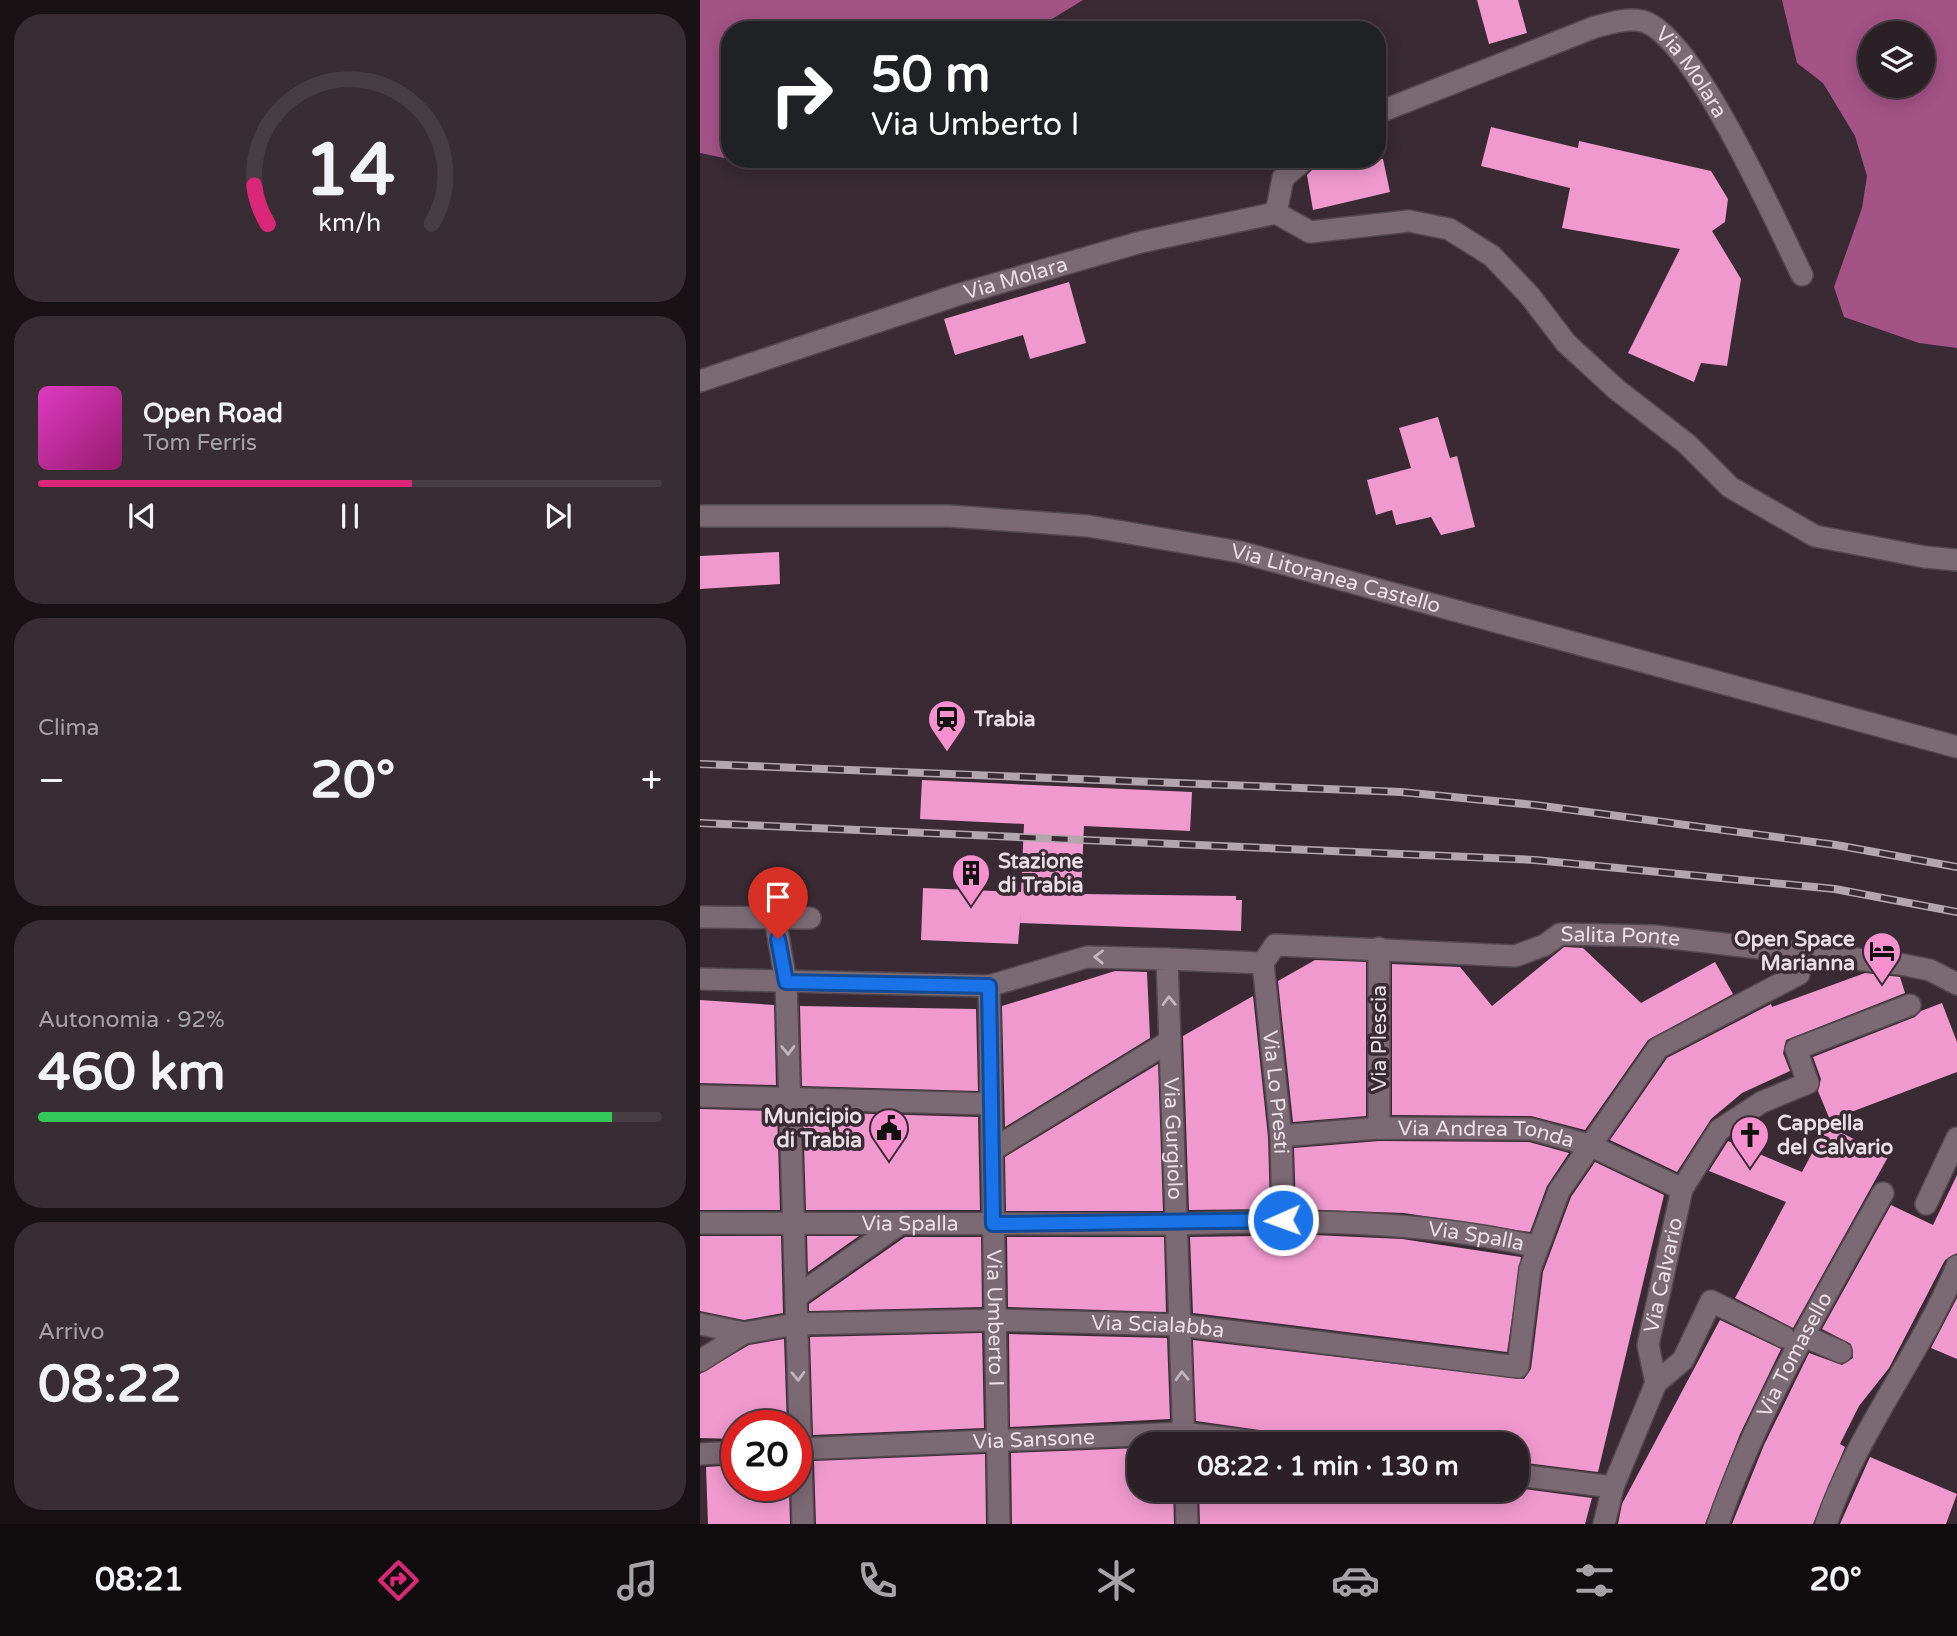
<!DOCTYPE html>
<html lang="it">
<meta charset="utf-8">
<style>
:root{--surface:#2b2026;--page:#372d32;--text:#f1f3f6;--muted:#a6a3a7;--line:#473e43;--accent:#db2777}
body{margin:0;font-family:"Varela Round",sans-serif;background:var(--page);color:var(--text);height:100vh;display:flex;flex-direction:column;font-size:26px;white-space:nowrap}
*{box-sizing:border-box;margin:0}
p{font-size:23px;color:var(--muted)}
.icon{flex:none;width:38px;height:38px;fill:none;stroke:currentColor;stroke-width:2;stroke-linecap:round;stroke-linejoin:round}
.map{position:relative;flex:1;overflow:hidden}
.drawer{display:flex;flex-direction:column;gap:14px;padding:14px;background:#181215;width:700px}
.drawer>*{flex:none}
.guide{position:absolute;left:21px;top:21px;width:665px;height:147px;border-radius:28px;box-shadow:0 4px 18px #0003,0 0 0 2px var(--line);background:#202124;color:#fff;overflow:hidden}
.tools{position:absolute;left:1158px;top:21px;display:grid;gap:14px}
.tools a{display:grid;place-items:center;width:77px;height:77px;border-radius:50%;background:var(--surface);box-shadow:0 4px 18px #0003,0 0 0 2px var(--line);font-size:35px}
.speed{position:absolute;left:21px;top:1410px;display:flex;gap:14px;font-size:35px;font-weight:700;text-align:center}
.speed>*{display:grid;place-content:center;width:91px;height:91px;border-radius:50%;background:var(--surface);box-shadow:0 4px 18px #0003,0 0 0 2px var(--line);line-height:1}
.speed .limit{border:10px solid #d22;background:#fff;color:#111}
.pin{position:absolute;display:grid;place-items:center;width:60px;height:60px;color:#fff;margin:-72px -30px;border-radius:50% 50% 50% 0;rotate:-45deg;box-shadow:0 0 7px #0007}
.pin .icon{rotate:45deg}
.me{position:absolute;width:77px;margin:-38px;rotate:268deg;stroke-linejoin:round;filter:drop-shadow(0 0 5px #0008)}
.turn{display:flex;align-items:center;gap:24px;height:147px;padding:0 35px;font-size:32px}
.turn .icon{width:91px;height:91px;stroke-width:2.5}
.turn b{display:block;font-size:49px;line-height:60px}
.big{font-size:52px;font-weight:700;line-height:1.1}
.drawer .card{flex:1;display:flex;flex-direction:column;justify-content:center;gap:10px;min-width:0;padding:0 24px;border-radius:28px;background:var(--page)}
.drawer .dial{align-items:center;gap:0}
.dial svg{height:182px;overflow:visible;fill:none;stroke:var(--line);stroke-width:7;stroke-linecap:round;text-anchor:middle}
.dial text{fill:var(--text);stroke:none}
.song{display:flex;align-items:center;gap:21px}
.cover{width:84px;height:84px;border-radius:10px;background:linear-gradient(135deg,hsl(310 70% 55%),hsl(320 70% 35%))}
.played{height:7px;border-radius:4px;background:linear-gradient(90deg,var(--accent) 60%,var(--line) 60%)}
.keys{display:flex;justify-content:space-around;direction:ltr}
.heat{display:flex;justify-content:space-between;align-items:center;font-size:38px;direction:ltr}
.charge{height:10px;border-radius:5px;background:linear-gradient(90deg,#34c759 92%,var(--line) 0)}
.trip{position:absolute;left:427px;top:1432px;width:402px;height:70px;border-radius:28px;background:var(--surface);box-shadow:0 4px 18px #0003,0 0 0 2px var(--line);font-weight:700;line-height:70px;text-align:center}
.tab-bar{display:flex;height:112px;justify-content:space-around;align-items:center;background:#110d0f;color:var(--muted)}
.tab-bar .icon{width:49px;height:49px}
.tab-bar .on{color:var(--accent)}
.tab-bar b{font-size:32px;color:var(--text)}
main{display:flex;flex:1;min-height:0}
.map>svg:first-child{display:block}
.water{fill:#a35386;fill-rule:evenodd}
.building{fill:#f099ce}
.lines{fill:none;stroke-linecap:round;stroke-linejoin:round}
.lane-casing{stroke:#54484f;stroke-width:24}
.street-casing{stroke:#54484f;stroke-width:24}
.secondary-casing{stroke:#54484f;stroke-width:24}
.lane{stroke:#7b6973;stroke-width:21}
.street{stroke:#7b6973;stroke-width:21}
.secondary{stroke:#7b6973;stroke-width:21}
.rail-casing{stroke:#b3a7ad;stroke-width:8}
.rail{stroke:#392a33;stroke-width:5;stroke-dasharray:16;stroke-linecap:butt}
.oneway{stroke:#c2b6bc}
.route-casing{stroke:#114b97;stroke-width:18}
.route{stroke:#1a73e8;stroke-width:12}
.labels{text-anchor:middle;stroke-width:7;stroke-linejoin:round;paint-order:stroke}
.street-label{font-size:21px;fill:#e9dfe4;stroke:#392a33}
.poi-label{font-size:21px;font-weight:bold;fill:#e9dfe4;stroke:#392a33;text-anchor:start}
</style>
<main>
<section class="drawer">
<div class="card dial"><svg viewBox="0 0 100 80">
<path d="M14 69A42 42 0 1 1 86 69"/>
<path d="M14 69A42 42 0 0 1 8 52" stroke="#db2777"/>
<text x="50" y="56" font-size="32" font-weight="700">14</text>
<text x="50" y="72" font-size="11">km/h</text>
</svg></div>
<div class="card">
<div class="song"><i class="cover"></i><div><b>Open Road</b><p>Tom Ferris</p></div></div>
<div class="played"></div>
<div class="keys"><svg class="icon" aria-label="previous" viewBox="0 0 24 24"><path d="M18 5L8 12l10 7zM5 5v14"/></svg><svg class="icon" aria-label="pause" viewBox="0 0 24 24"><path d="M8 5v14M16 5v14"/></svg><svg class="icon" aria-label="next" viewBox="0 0 24 24"><path d="M6 5l10 7-10 7zM19 5v14"/></svg></div>
</div>
<div class="card"><p>Clima</p>
<div class="heat"><a>−</a><b class="big">20°</b><a>+</a></div>
</div>
<div class="card"><p>Autonomia · 92%</p><b class="big">460 km</b><div class="charge"></div></div>
<div class="card"><p>Arrivo</p><b class="big">08:22</b></div>
</section>
<div class="map">
<svg width="1257" height="1524" viewBox="0 0 1257 1524">
<rect width="100%" height="100%" fill="#392a33"/>
<path class="water" d="M 0,0 L 383,0 L 334,30 L 30,30 L 30,156 L 24,158 L 0,153 Z
M 1082,0 L 1257,0 L 1257,348 L 1219,343 L 1144,317 L 1134,287 L 1162,208 L 1167,176 L 1155,136 L 1123,83 L 1097,63 ZM 1171,33 L 1223,33 L 1223,86 L 1171,86 Z"/>
<path class="building" d="M 777,0 L 818,0 L 827,33 L 789,44 Z
M 791,127 L 878,148 L 879,141 L 1011,171 L 1028,199 L 1025,222 L 1012,231 L 1041,279 L 1027,366 L 1001,363 L 994,382 L 928,353 L 980,249 L 862,228 L 870,188 L 781,166 Z
M 623,159 L 683,159 L 690,192 L 613,210 L 607,175 Z
M 369,282 L 386,343 L 330,359 L 323,335 L 255,355 L 244,319 Z
M 738,417 L 750,458 L 757,456 L 775,527 L 741,535 L 731,517 L 696,525 L 692,510 L 676,515 L 667,480 L 711,468 L 699,428 Z
M 79,552 L 80,584 L 0,589 L 0,556 Z
M 222,780 L 492,792 L 490,831 L 384,826 L 381,894 L 536,896 L 536,900 L 542,900 L 541,931 L 320,923 L 321,911 L 318,944 L 221,940 L 223,888 L 321,892 L 324,824 L 220,819 Z
M 864,947 L 883,948 L 941,1003 L 1015,962 L 1033,994 L 948,1040 L 885,1130 L 831,1116 L 692,1115 L 692,964 L 760,967 L 792,1006 Z
M 615,960 L 666,962 L 666,1116 L 593,1122 L 578,981 Z
M 415,971 L 447,972 L 450,1038 L 305,1127 L 302,1006 Z
M 1165,973 L 1200,977 L 1205,993 L 1086,1040 L 1083,1053 L 1090,1071 L 1042,1093 L 1011,1119 L 977,1172 L 910,1140 L 967,1058 L 1071,1004 L 1072,1007 Z
M 553,996 L 568,1137 L 570,1209 L 489,1210 L 483,1036 Z
M 0,1000 L 74,1005 L 76,1085 L 0,1083 Z
M 1242,1003 L 1257,1042 L 1257,1072 L 1130,1120 L 1118,1091 L 1121,1079 L 1113,1057 L 1215,1017 L 1221,1011 Z
M 100,1006 L 276,1009 L 278,1091 L 102,1086 Z
M 458,1064 L 463,1211 L 306,1211 L 305,1157 Z
M 0,1109 L 77,1111 L 80,1210 L 0,1210 Z
M 103,1112 L 278,1117 L 280,1210 L 106,1210 Z
M 1127,1125 L 1188,1157 L 1093,1328 L 1035,1298 L 1086,1202 L 1009,1171 L 1028,1141 L 1102,1172 Z
M 679,1141 L 829,1142 L 869,1153 L 847,1186 L 830,1232 L 704,1213 L 596,1209 L 594,1148 Z
M 895,1162 L 964,1195 L 898,1472 L 817,1462 L 817,1444 L 660,1444 L 496,1421 L 493,1340 L 824,1379 L 831,1369 L 843,1272 L 871,1197 Z
M 1257,1175 L 1257,1253 L 1245,1260 L 1189,1368 L 1159,1406 L 1140,1444 L 1145,1447 L 1113,1524 L 1032,1524 L 1064,1445 L 1109,1353 L 1142,1365 L 1153,1358 L 1151,1344 L 1122,1329 L 1191,1205 L 1233,1225 Z
M 613,1235 L 702,1239 L 821,1257 L 807,1352 L 493,1313 L 490,1237 Z
M 0,1236 L 81,1236 L 83,1313 L 44,1320 L 0,1311 Z
M 107,1236 L 159,1236 L 108,1272 Z
M 205,1237 L 281,1237 L 282,1307 L 109,1311 L 109,1304 Z
M 307,1237 L 464,1237 L 466,1312 L 308,1307 Z
M 1257,1298 L 1257,1359 L 1231,1348 Z
M 1020,1320 L 1081,1349 L 1040,1434 L 1005,1524 L 918,1524 L 922,1504 Z
M 282,1333 L 284,1428 L 113,1435 L 110,1337 Z
M 309,1334 L 467,1338 L 470,1419 L 310,1427 Z
M 84,1339 L 87,1426 L 37,1426 L 37,1439 L 0,1438 L 0,1374 L 49,1345 Z
M 439,1448 L 439,1489 L 473,1489 L 474,1524 L 312,1524 L 311,1453 Z
M 285,1454 L 286,1524 L 116,1524 L 114,1461 Z
M 1170,1457 L 1257,1494 L 1246,1524 L 1140,1524 Z
M 37,1465 L 37,1486 L 89,1486 L 90,1524 L 8,1524 L 6,1467 Z
M 817,1488 L 892,1498 L 885,1524 L 500,1524 L 499,1489 Z"/>
<g class="lines">
<defs>
<g id="lane">
<path d="M 0,917 L 75,918"/>
<path d="M 86,982 L 75,918 L 110,918"/>
<path id="s1" d="M 476,1224 C 598,1220 719,1219 838,1247"/>
</g>
<g id="street">
<path id="s2" d="M 677,113 L 895,27 C 910,23 927,18 942,21 C 993,33 1077,225 1102,275"/>
<path d="M 576,213 L 610,232 L 709,221 L 749,229 L 792,256 L 830,296 L 866,343 L 916,389 L 987,444 L 1030,487 L 1115,536 L 1225,557 L 1257,560"/>
<path id="s3" d="M 0,381 L 257,295 L 441,242 L 576,213 L 583,178 L 605,159"/>
<path id="s4" d="M 467,959 L 563,963 L 575,945 L 815,956 L 845,945 L 860,934 L 954,936 L 1200,964 L 1230,970 L 1257,984"/>
<path id="s5" d="M 563,963 L 581,1136 L 583,1220"/>
<path d="M 86,982 L 103,1524"/>
<path id="s6" d="M 289,986 L 299,1524"/>
<path d="M 0,1096 L 291,1104"/>
<path d="M 679,1128 L 679,948"/>
<path id="s7" d="M 581,1136 L 679,1128 L 831,1129 L 889,1145 L 982,1189"/>
<path d="M 292,1150 L 470,1041"/>
<path d="M 1226,1204 L 1257,1138"/>
<path id="s8" d="M 0,1223 L 476,1224"/>
<path d="M 96,1297 L 201,1223"/>
<path d="M 0,1324 L 44,1333"/>
<path d="M 1104,1336 L 1141,1352"/>
<path id="s9" d="M 0,1361 L 44,1333 L 96,1324 L 295,1320 L 480,1325 L 818,1367 L 830,1269 L 859,1191 L 958,1048 L 1099,974 L 1102,954"/>
<path d="M 956,1383 L 983,1360 L 1011,1301 L 1084,1337"/>
<path id="s10" d="M 96,1449 L 484,1433 L 571,1444"/>
<path d="M 0,1454 L 37,1452"/>
<path d="M 817,1475 L 913,1487"/>
<path id="s11" d="M 904,1524 L 913,1487 L 956,1383 L 948,1345 L 982,1189 L 1019,1130 L 1062,1102 L 1108,1083 L 1096,1049 L 1210,1005"/>
<path id="s12" d="M 1018,1524 C 1056,1412 1125,1297 1183,1193"/>
<path d="M 1126,1524 C 1157,1432 1220,1356 1257,1266"/>
</g>
<g id="secondary">
<path id="s13" d="M 0,516 L 249,516 L 388,526 L 540,552 L 1257,747"/>
<path id="s14" d="M 0,979 L 289,986 L 387,957 L 467,959 L 484,1444"/>
<path d="M 486,1489 L 487,1524"/>
</g>
</defs>
<use href="#lane" class="lane-casing"/>
<use href="#street" class="street-casing"/>
<use href="#secondary" class="secondary-casing"/>
<use href="#lane" class="lane"/>
<use href="#street" class="street"/>
<use href="#secondary" class="secondary"/>
<defs>
<path id="rail" d="M 0,764 L 701,792 L 835,805 L 1136,845 L 1257,867
M 0,823 L 835,860 L 1135,889 L 1257,912"/>
</defs>
<use href="#rail" class="rail-casing"/>
<use href="#rail" class="rail"/>
</g>
<defs><path id="oneway-chevron" d="M-2-3.5L2.5 0L-2 3.5" fill="none" stroke-width="1.6" stroke-linecap="round" stroke-linejoin="round" transform="scale(1.75)"/></defs>
<g class="oneway">
<use href="#oneway-chevron" transform="translate(399 957) rotate(-179)"/>
<use href="#oneway-chevron" transform="translate(469 1001) rotate(-92)"/>
<use href="#oneway-chevron" transform="translate(88 1050) rotate(89)"/>
<use href="#oneway-chevron" transform="translate(98 1376) rotate(88)"/>
<use href="#oneway-chevron" transform="translate(482 1376) rotate(-92)"/>
</g>
<g class="lines">
<defs>
<path id="route" d="M 78,939 L 86,982 L 289,986 L 293,1224 L 583,1220"/>
</defs>
<use href="#route" class="route-casing"/>
<use href="#route" class="route"/>
</g>
<defs>
<symbol id="station-pin" viewBox="-11 -11 22 30"><path d="M0 17L-7.5 6A9.5 9.5 0 1 1 7.5 6Z" fill="#f690cf" stroke="#392a33"/><path d="M-3-6H3Q5-6 5-4V2Q5 4 3 4L4.5 6H3L1.5 4h-3L-3 6H-4.5L-3 4Q-5 4-5 2V-4Q-5-6-3-6ZM-3.5-4v3h7v-3ZM-3.5 1v1.5H-2V1ZM2 1v1.5H3.5V1Z" fill="#111"/></symbol>
<symbol id="building-pin" viewBox="-11 -11 22 30"><path d="M0 17L-7.5 6A9.5 9.5 0 1 1 7.5 6Z" fill="#f690cf" stroke="#392a33"/><path d="M-4-6H4V6H1V3H-1V6H-4ZM-2.5-4.3h1.7v1.8h-1.7ZM.8-4.3h1.7v1.8H.8ZM-2.5-1h1.7V.8h-1.7ZM.8-1h1.7V.8H.8Z" fill="#111"/></symbol>
<symbol id="hotel-pin" viewBox="-11 -11 22 30"><path d="M0 17L-7.5 6A9.5 9.5 0 1 1 7.5 6Z" fill="#f690cf" stroke="#392a33"/><path d="M-6-4.5h1.5V1H6V5H4.5V3h-9V5H-6ZM-4 0a1.8 1.8 0 1 1 3.6 0ZM.5 0V-2.5h3Q6-2.5 6 0Z" fill="#111"/></symbol>
<symbol id="civic-pin" viewBox="-11 -11 22 30"><path d="M0 17L-7.5 6A9.5 9.5 0 1 1 7.5 6Z" fill="#f690cf" stroke="#392a33"/><path d="M-.6-6.5H3V-4.5H.6V-3L4-1V1h2V6H-6V1h2V-1L-.6-3ZM-1.2 2.5V6h2.4V2.5Z" fill="#111"/></symbol>
<symbol id="church-pin" viewBox="-11 -11 22 30"><path d="M0 17L-7.5 6A9.5 9.5 0 1 1 7.5 6Z" fill="#f690cf" stroke="#392a33"/><path d="M-1.2-6h2.4v3.5h3.3v2.4h-3.3V6h-2.4V-.1h-3.3v-2.4h3.3Z" fill="#111"/></symbol>
</defs>
<g fill-rule="evenodd">
<use href="#station-pin" x="225" y="697" width="44" height="60"/>
<use href="#building-pin" x="249" y="851" width="44" height="60"/>
<use href="#hotel-pin" x="1160" y="929" width="44" height="60"/>
<use href="#civic-pin" x="167" y="1106" width="44" height="60"/>
<use href="#church-pin" x="1028" y="1113" width="44" height="60"/>
</g>
<g class="labels">
<g class="street-label">
<text dy="7" stroke="none"><textPath href="#s2" startOffset="355">Via Molara</textPath></text>
<text dy="7" stroke="none"><textPath href="#s3" startOffset="332">Via Molara</textPath></text>
<text dy="7" stroke="none"><textPath href="#s13" startOffset="642">Via Litoranea Castello</textPath></text>
<text dy="7" stroke="none"><textPath href="#s4" startOffset="469">Salita Ponte</textPath></text>
<text transform="translate(679 1038) rotate(-90)" y="7">Via Plescia</text>
<text dy="7" stroke="none"><textPath href="#s5" startOffset="130">Via Lo Presti</textPath></text>
<text dy="7" stroke="none"><textPath href="#s7" startOffset="206">Via Andrea Tonda</textPath></text>
<text dy="7" stroke="none"><textPath href="#s14" startOffset="651">Via Gurgiolo</textPath></text>
<text dy="7" stroke="none"><textPath href="#s8" startOffset="210">Via Spalla</textPath></text>
<text dy="7" stroke="none"><textPath href="#s1" startOffset="301">Via Spalla</textPath></text>
<text dy="7" stroke="none"><textPath href="#s11" startOffset="261">Via Calvario</textPath></text>
<text dy="7" stroke="none"><textPath href="#s6" startOffset="332">Via Umberto I</textPath></text>
<text dy="7" stroke="none"><textPath href="#s9" startOffset="467">Via Scialabba</textPath></text>
<text dy="7" stroke="none"><textPath href="#s12" startOffset="186">Via Tomasello</textPath></text>
<text dy="7" stroke="none"><textPath href="#s10" startOffset="238">Via Sansone</textPath></text>
</g>
<g class="poi-label">
<text x="274" y="726">Trabia</text>
<text x="298" y="868">Stazione<tspan x="298" dy="24">di Trabia</tspan></text>
<text x="1155" y="946" text-anchor="end">Open Space<tspan x="1155" dy="24">Marianna</tspan></text>
<text x="162" y="1123" text-anchor="end">Municipio<tspan x="162" dy="24">di Trabia</tspan></text>
<text x="1077" y="1130">Cappella<tspan x="1077" dy="24">del Calvario</tspan></text>
</g>
</g>
</svg>
<div class="tools">
<a><svg class="icon" aria-label="layers" viewBox="0 0 24 24"><path d="M12 4l9 5-9 5-9-5zM3 14l9 5 9-5"/></svg></a>
</div>
<div class="speed"><div class="limit">20</div></div>
<div class="pin" style="left:78px;top:939px;background:#d93025"><svg class="icon" aria-label="arrive" viewBox="0 0 24 24"><path d="M6 21V4h12l-3 4 3 4H6"/></svg></div>
<svg class="me" style="left:583px;top:1220px" viewBox="-20 -20 40 40"><circle r="17" fill="#1a73e8" stroke="#fff" stroke-width="3"/><path d="M0-11L8 9 0 5-8 9z" fill="#fff"/></svg>
<div class="trip">08:22 · 1 min · 130 m</div>
<div class="guide">
<div class="turn"><svg class="icon" aria-label="right" viewBox="0 0 24 24"><path d="M7 20v-9h11M14 6l5 5-5 5"/></svg><div><b>50 m</b>Via Umberto I</div></div>
</div>
</div>
</main>
<nav class="tab-bar">
<b>08:21</b>
<svg class="icon on" aria-label="directions" viewBox="0 0 24 24"><path d="M12 3l9 9-9 9-9-9zM9 14v-3h6M13 9l2 2-2 2"/></svg>
<svg class="icon" aria-label="music" viewBox="0 0 24 24"><path d="M9 18V5l10-2v13"/><circle cx="6" cy="18" r="3"/><circle cx="16" cy="16" r="3"/></svg>
<svg class="icon" aria-label="phone" viewBox="0 0 24 24"><path d="M5 4h4l2 5-3 2q2 4 5 5l2-3 5 2v4C11 20 4 13 5 4z"/></svg>
<svg class="icon" aria-label="climate" viewBox="0 0 24 24"><path d="M12 3v18M4 7l16 10M4 17L20 7"/></svg>
<svg class="icon" aria-label="car" viewBox="0 0 24 24"><path d="M5 17H2v-5l4-1 3-4h7l3 4 3 1v5h-3M9 17h6M6 11h13"/><circle cx="7" cy="17" r="2"/><circle cx="17" cy="17" r="2"/></svg>
<svg class="icon" aria-label="filters" viewBox="0 0 24 24"><path d="M4 7h16M4 17h16"/><circle cx="9" cy="7" r="2"/><circle cx="15" cy="17" r="2"/></svg>
<b>20°</b>
</nav>
